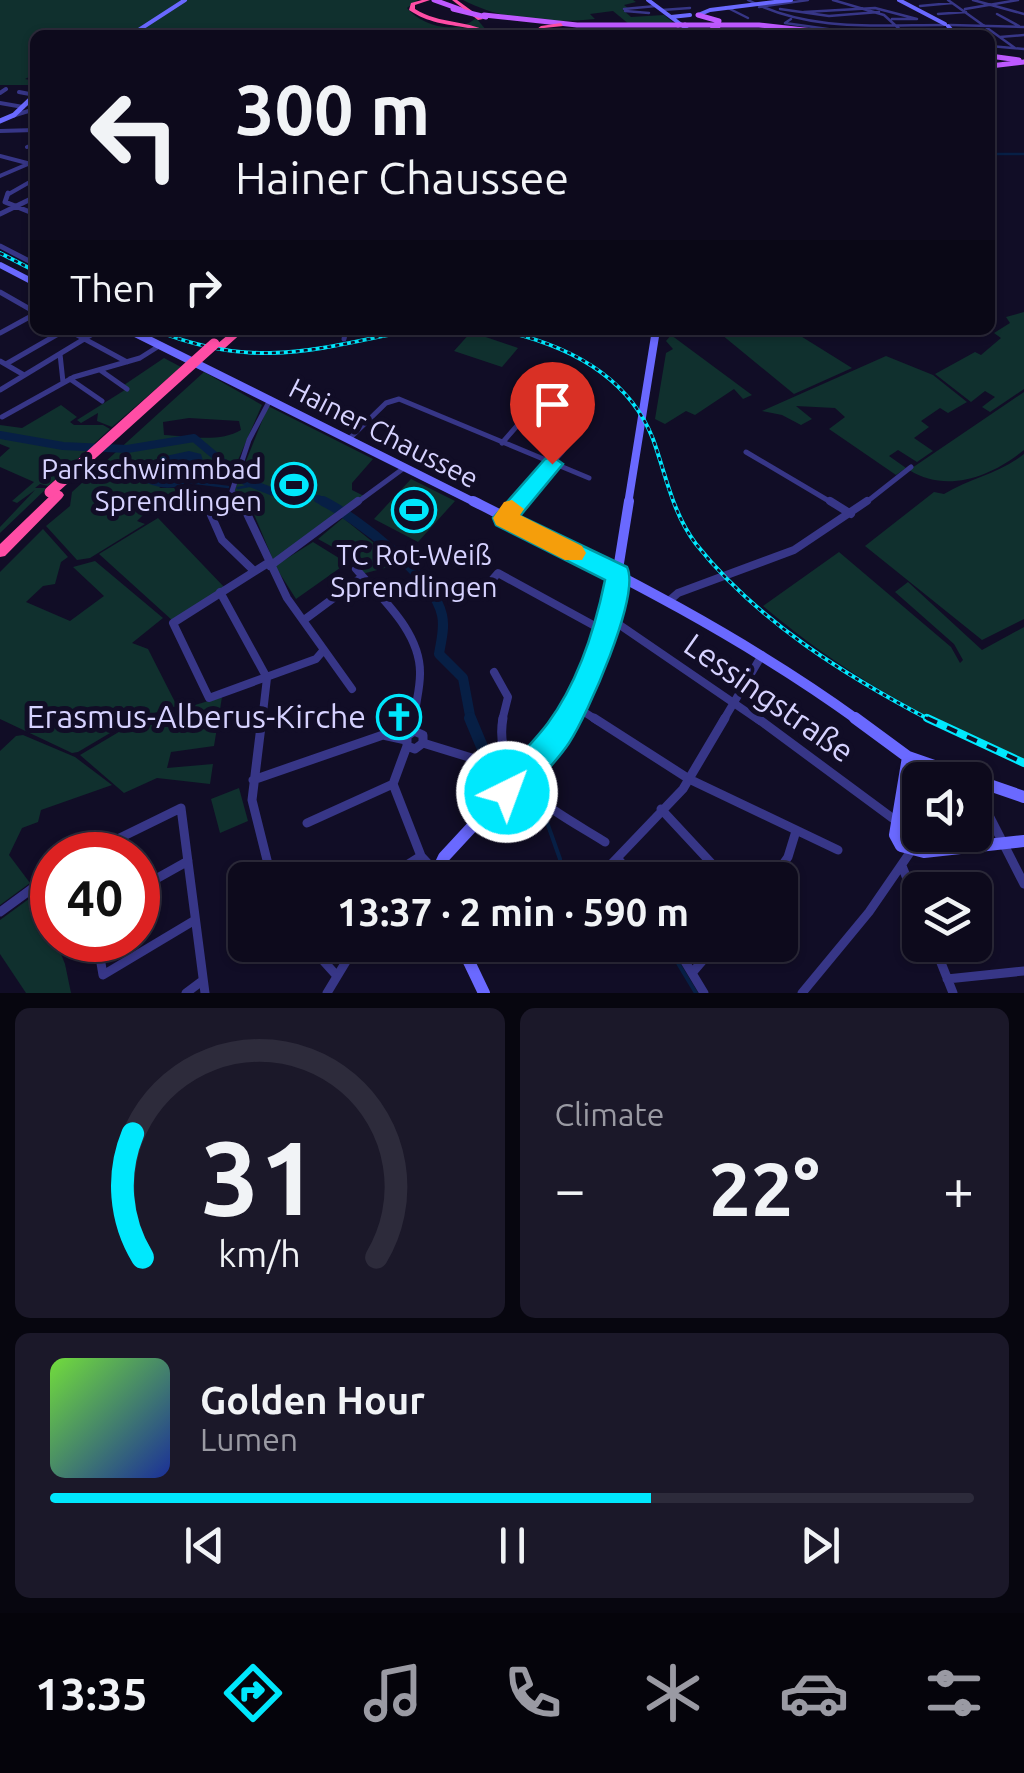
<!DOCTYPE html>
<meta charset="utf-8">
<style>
:root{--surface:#0d0a1c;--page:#1b1829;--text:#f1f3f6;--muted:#9a9aa3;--line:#2d2b3b;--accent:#00e8fd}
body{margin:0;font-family:Ubuntu,sans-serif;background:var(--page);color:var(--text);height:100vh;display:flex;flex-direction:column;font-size:38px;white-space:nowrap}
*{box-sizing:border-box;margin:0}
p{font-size:32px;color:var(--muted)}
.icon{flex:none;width:55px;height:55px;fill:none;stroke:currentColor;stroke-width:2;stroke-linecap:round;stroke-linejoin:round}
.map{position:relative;height:993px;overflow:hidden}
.panel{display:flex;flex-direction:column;gap:15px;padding:15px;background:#07060f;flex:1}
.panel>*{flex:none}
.guide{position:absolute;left:30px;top:30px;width:965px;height:305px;border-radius:15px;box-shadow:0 2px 8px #0004,0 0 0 2px var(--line);background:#0d0a1c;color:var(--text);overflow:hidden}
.tools{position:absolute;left:902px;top:762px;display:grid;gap:20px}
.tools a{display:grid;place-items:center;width:90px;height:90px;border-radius:15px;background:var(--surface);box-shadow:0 2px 8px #0004,0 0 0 2px var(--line);font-size:50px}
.speed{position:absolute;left:30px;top:832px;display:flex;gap:20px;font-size:50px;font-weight:700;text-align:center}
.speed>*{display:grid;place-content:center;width:130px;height:130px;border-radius:50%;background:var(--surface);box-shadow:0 2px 8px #0004,0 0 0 2px var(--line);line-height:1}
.speed .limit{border:15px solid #d22;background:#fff;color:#111}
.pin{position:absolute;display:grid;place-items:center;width:85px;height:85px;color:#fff;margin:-102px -42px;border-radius:50% 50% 50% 0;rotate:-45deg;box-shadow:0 0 10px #0007}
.pin .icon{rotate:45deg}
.me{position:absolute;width:110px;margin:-55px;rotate:42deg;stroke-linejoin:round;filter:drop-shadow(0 0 8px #0008)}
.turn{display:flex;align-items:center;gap:35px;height:210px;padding:0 40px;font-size:45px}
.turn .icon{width:130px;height:130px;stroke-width:2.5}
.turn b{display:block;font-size:70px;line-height:85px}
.then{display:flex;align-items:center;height:95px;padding:0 40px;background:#0003;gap:20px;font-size:38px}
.big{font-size:75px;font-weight:700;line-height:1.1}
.panel .tile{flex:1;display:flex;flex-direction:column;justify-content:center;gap:15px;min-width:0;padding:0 35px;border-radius:15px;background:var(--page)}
.panel .dial{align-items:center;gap:0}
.dial svg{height:260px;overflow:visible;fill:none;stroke:var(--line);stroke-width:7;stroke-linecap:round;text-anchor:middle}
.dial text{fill:var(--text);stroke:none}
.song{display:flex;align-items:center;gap:30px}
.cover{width:120px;height:120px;border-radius:15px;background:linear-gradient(135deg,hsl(100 70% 55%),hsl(230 70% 35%))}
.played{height:10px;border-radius:5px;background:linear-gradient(90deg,var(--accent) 65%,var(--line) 65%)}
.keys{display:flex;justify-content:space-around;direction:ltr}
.heat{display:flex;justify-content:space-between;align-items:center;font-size:55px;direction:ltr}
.panel .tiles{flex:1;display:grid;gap:15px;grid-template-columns:1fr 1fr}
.tile:last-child{grid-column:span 2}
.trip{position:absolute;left:228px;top:862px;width:570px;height:100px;border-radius:15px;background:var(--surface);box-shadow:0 2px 8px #0004,0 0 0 2px var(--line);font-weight:700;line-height:100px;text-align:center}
.tabs{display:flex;height:160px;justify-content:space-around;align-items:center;background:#05040b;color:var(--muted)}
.tabs .icon{width:70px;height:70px}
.tabs .current{color:var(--accent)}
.tabs b{font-size:45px;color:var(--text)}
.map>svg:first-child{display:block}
.green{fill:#10302e;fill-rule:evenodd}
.water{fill:#071f45}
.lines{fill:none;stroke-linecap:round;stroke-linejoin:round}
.stream-far1{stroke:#071f45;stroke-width:2.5}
.stream{stroke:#071f45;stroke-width:4}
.river-far2{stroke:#071f45;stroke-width:8}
.river-far1{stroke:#071f45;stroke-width:10}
.river{stroke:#071f45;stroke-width:12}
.street-far4{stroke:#373687;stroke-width:2.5}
.street-far3{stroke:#373687;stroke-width:4}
.street-far2{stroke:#373687;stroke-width:5}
.street-far1{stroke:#373687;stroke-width:8}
.street{stroke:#373687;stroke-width:9}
.secondary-far5{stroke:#6a69ff;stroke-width:4}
.secondary-far4{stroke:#6a69ff;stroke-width:5}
.secondary-far3{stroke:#6a69ff;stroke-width:6}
.secondary-far2{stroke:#6a69ff;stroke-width:8}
.secondary-far1{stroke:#6a69ff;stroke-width:10}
.secondary{stroke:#6a69ff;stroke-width:12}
.primary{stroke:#be59ff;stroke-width:5}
.highway{fill:#ff4da5;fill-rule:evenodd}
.rail-far1-casing{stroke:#00e8fd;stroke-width:4}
.rail-casing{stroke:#00e8fd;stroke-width:8}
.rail-far1{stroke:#110d26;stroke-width:2.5;stroke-dasharray:4;stroke-linecap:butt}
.rail{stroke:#110d26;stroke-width:4;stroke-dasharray:11;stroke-linecap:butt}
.primary-bridge{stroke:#be59ff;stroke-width:5}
.highway-bridge{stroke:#ff4da5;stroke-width:11}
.route{fill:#00e8fd;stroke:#0097a4;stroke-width:2.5}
.slow{fill:#f59e0b}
.labels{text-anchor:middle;stroke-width:10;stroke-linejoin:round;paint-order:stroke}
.street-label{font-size:28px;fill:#d6d2ff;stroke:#110d26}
.poi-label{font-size:28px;fill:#d6d2ff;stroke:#110d26;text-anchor:end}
.near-street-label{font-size:32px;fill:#d6d2ff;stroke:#110d26}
.near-poi-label{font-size:32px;fill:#d6d2ff;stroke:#110d26;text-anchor:end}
</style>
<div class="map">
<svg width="1024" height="993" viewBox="0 0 1024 993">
<rect width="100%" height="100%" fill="#110d26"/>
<path class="green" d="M 0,0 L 418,0 L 407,8 C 423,27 457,35 476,18 L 487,31 L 460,27 L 487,35 L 35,35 L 35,74 L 25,79 L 35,81 L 35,85 L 0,85 Z
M 463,0 L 633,0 L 636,2 L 624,5 L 628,8 L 623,10 L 631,17 L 664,15 L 675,24 L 630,25 L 613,11 L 590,14 L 595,19 C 549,24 501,20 463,0 Z
M 1024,312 L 1024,389 L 990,412 L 982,407 L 995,397 L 985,391 L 971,402 L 935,374 L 975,352 L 981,355 L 1001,338 L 994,333 L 1010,323 L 1006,317 Z
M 716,330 L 791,330 L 852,368 L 794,394 Z
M 471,332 L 518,348 L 502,367 L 454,351 Z
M 671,335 L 752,395 L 743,399 L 734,389 L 695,415 L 686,411 L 665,424 L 655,419 L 666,353 L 673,349 L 666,341 Z
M 886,356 L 933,375 L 967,402 L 948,413 L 940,408 L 921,421 L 929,427 L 914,438 L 933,451 L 917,462 L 898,450 L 889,456 L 906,468 L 896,475 L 829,429 L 845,417 L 835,408 L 796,406 L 812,419 L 801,425 L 782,415 L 762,411 Z
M 164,358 L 181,367 L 112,427 L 97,421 L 98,413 L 81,423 L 77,420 L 128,388 L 124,385 Z
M 204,372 L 262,405 L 235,467 L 204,464 L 203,461 L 159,488 L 174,488 L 185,502 L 172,510 L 149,509 L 137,521 L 145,524 L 90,558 L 77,560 L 46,526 L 70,506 L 72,492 ZM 189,418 L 239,421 L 241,430 C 220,443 187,436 164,435 L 163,422 Z
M 1024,392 L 1024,450 C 992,476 947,494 909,470 Z
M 61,405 L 77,417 L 70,422 L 74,425 L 103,425 L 110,429 L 48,486 L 40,484 L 35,488 L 47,488 L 0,533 L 0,527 L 35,490 L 17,503 L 12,501 L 34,482 L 0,467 L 0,457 L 10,448 L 0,444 L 0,425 L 22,428 Z
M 268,406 L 373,459 L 352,483 L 352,490 L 364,496 L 274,562 L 251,507 L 234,491 Z
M 1024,454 L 1024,619 L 982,640 L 865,546 L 934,492 L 944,494 C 970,478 999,474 1024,454 Z
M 411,479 L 455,501 L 418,542 L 374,519 Z
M 158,518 L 225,588 L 173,621 L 99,554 Z
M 343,518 L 400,564 L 362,574 L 338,550 L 318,539 Z
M 43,529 L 68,557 L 61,562 L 55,584 L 43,586 L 26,602 L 70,621 L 104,596 L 73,567 L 95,561 L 163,618 L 132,643 L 148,649 L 177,706 L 132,720 L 78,752 L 72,753 L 0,719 L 0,572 Z
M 313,542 L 347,563 L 296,599 L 275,566 Z
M 839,552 L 951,647 L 960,663 L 963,660 L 954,644 L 895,592 L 908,582 L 982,650 L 1024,627 L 1024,760 C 929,722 843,674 763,606 Z
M 222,697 L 214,746 L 171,752 L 167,768 L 213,764 L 210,784 L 157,778 L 124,793 L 80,755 L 134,723 Z
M 23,735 L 75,757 L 112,785 L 41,810 L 38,822 L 22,828 L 9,855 L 30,883 L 0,905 L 0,751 L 16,736 Z
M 239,788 L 248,821 L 220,833 L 211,799 Z
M 37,893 L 65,964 L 71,993 L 26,993 L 0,954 L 0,920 Z"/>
<path class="water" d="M 189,451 L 201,454 L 203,461 C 192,485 173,494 147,483 L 161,457 Z"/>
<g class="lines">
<path class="stream-far1" d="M 990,154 L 1024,154
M 188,482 L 228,487
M 238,488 L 254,485"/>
<path class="stream" d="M 515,790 L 543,811 L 560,859 L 561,880
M 667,945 L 696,993"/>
<path class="river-far2" d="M 0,435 L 63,446 L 127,449 L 194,438 L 245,481 L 281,495
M 318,499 L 329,504"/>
<path class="river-far1" d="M 323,501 C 357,518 434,577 442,615 C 445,628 441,641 439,654 L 463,678 L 471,721"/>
<path class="river" d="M 470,718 L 491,768 L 507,784"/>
<path class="street-far4" d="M 748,0 C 810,32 876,25 943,25
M 833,0 L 884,15 L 906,35
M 948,0 L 1015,48
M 973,0 L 1024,14
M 920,6 L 952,3
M 726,7 L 748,18
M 759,7 L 808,0
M 624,9 L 656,6
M 780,9 L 829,16 L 879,12
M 965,9 L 1018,0
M 662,10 L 690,8
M 625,11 L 649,13
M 804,12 L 875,8 L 917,19 L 892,19
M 938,14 L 966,12
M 997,14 L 1019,26
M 791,19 L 785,23 L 870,35
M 950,25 L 1024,27
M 862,30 L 904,31
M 905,32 L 941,32
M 1000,37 L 1024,35
M 990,46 L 1024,49"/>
<path class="street-far3" d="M 19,92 L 35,95
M 0,93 L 6,89
M 0,103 L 23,107
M 12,116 L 35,109
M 0,131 L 35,130
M 27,147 L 35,144
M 0,156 L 27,163
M 0,176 L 35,161
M 7,195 L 35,179"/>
<path class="street-far2" d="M 8,193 L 5,202 L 35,214
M 0,214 L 35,197
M 0,246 L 35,264
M 0,292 L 35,312
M 68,330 L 127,362
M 0,333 L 35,314
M 344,339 L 346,330
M 60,354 L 63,382
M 0,361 L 24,375
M 6,364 L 65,330
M 100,370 L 127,389
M 70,379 L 102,401
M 0,390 L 99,330
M 2,417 L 74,377 L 140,358 L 159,346
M 348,440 L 386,403 L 399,399 L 589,478
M 502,443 L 566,370
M 746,452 L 834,504
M 243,504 L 232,491 L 249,440 L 270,400
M 355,504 L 404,468
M 516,504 L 562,452 L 592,409 L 586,395 L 557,381
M 864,504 L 911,467"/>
<path class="street-far1" d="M 241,501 L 287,598 L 352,689
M 830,501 L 851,514
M 211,515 L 222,540 L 254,571
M 505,517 L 518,501
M 268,563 L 173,623 L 209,698 L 316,659 L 322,652
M 270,566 L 358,501
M 356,569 C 381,598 421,632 420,674 C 420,690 415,705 414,721
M 486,587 L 498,573 L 604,631
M 220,592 L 267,678 L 262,721
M 670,600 L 678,593 L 794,550 L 867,501
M 611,619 L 760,721
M 304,620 L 362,577
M 494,672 L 508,697 L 502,721
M 575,706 L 598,721
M 723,721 L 762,655"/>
<path class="street" d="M 262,718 L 252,800 L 272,880
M 503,718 C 491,783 561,814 605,842
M 594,718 L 689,779 L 838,850
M 757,718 L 895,820
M 414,731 L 414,718
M 414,731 L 423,735 L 423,743 L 475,759 L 490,771
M 414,731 L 407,736 L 407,746 L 415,749 L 423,743
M 407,746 L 393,784 L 421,856 L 434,870 L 416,880
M 253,780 L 383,735 L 406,740
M 975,788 L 1024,884
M 661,809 L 727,880
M 307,823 L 393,784
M 85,855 L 181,808 L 205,993
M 618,859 L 636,880
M 902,866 L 920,911
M 383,880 L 421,856
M 596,880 L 683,789 L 725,718
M 772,880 L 788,857 L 796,831
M 138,889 L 188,861
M 0,912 L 52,874
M 97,940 L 103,975 L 195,920
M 309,945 L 337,976
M 675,945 L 704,993
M 934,945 L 953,993
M 692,973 L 716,945
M 947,979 L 1024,971
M 186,993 L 202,981
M 327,993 L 356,945
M 802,993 L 869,912 L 911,851"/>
<path class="secondary-far5" d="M 648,0 L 695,35
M 899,0 L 945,24
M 698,15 L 710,10 L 791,0
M 671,17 L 690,15
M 948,26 L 956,35
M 131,35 L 185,0"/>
<path class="secondary-far4" d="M 0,121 L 14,115 L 35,95"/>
<path class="secondary-far3" d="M 0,265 L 35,283
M 129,330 L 133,332"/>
<path class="secondary-far2" d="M 129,330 L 478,504
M 628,504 L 656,330"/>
<path class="secondary-far1" d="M 473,501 C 606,568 738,633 859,721
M 564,721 L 610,619 L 629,501"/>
<path class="secondary" d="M 855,718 L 908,757 L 1024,797
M 908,757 L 895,835 L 901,846 L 924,852 L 1024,841
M 433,880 L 444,857 L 557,735 L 566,718
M 461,945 L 484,993"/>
<path class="primary" d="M 434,0 L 462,10
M 484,15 L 577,25 L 678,25
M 698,15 L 719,21
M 685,25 L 759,25 L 849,35
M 695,35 L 719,30 L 712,26
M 990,56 L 1019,60
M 990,66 L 1024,62"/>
<path class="highway" d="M 422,0 L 430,0 L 415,5 L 415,9 C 440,25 469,19 494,35 C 485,34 478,30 468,28 C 446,24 428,23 409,10 L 411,3 Z
M 452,0 L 457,0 L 483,19 L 478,20 Z
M 561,23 L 563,26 L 544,28 L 536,35 L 529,35 L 541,26 Z
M 234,330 L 245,330 L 225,348 L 217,348 L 217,344 Z
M 58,490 L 62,492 L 64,495 L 62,498 L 5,556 L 0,557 L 0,544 L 54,492 Z"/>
<defs>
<path id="rail-far1" d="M 0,253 L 35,271
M 155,330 C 253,370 313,350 412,330
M 499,330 C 564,344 627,373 653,439 C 666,475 672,512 696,544 C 757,621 846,676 932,721"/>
<path id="rail" d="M 927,718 L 1024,763"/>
</defs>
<use href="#rail-far1" class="rail-far1-casing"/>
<use href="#rail" class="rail-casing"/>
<use href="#rail-far1" class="rail-far1"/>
<use href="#rail" class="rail"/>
<path class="primary-bridge" d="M 453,9 L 486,17
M 678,25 L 685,25"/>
<path class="highway-bridge" d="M 50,492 L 214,344"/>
</g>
<path class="route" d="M 552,456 L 563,464 L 520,516 L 627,567 C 641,595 587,716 569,743 C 555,764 535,783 518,802 L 507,807 L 496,802 L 492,792 L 496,781 C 513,762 533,743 548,723 C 578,682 595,629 605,580 L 496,525 L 493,518 L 545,459 Z"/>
<path class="slow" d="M 512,500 L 524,509 L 520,515 L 582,546 L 586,553 L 582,560 L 565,560 L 496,525 L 493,518 L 504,502 Z"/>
<defs>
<symbol id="stadium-ring" viewBox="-11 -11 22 22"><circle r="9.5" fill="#110d26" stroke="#00e8fd" stroke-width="1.5"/><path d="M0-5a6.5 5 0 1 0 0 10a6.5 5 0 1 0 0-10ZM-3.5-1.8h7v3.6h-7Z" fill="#00e8fd"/></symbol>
<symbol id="church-ring" viewBox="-11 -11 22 22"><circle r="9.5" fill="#110d26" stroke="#00e8fd" stroke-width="1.5"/><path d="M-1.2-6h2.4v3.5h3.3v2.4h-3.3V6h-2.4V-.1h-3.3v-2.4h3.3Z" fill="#00e8fd"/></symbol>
</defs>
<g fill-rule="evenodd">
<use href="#stadium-ring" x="269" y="460" width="50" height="50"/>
<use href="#stadium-ring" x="389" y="485" width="50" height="50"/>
<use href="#church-ring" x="374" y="692" width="50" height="50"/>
</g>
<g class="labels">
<g class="street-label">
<text transform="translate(384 433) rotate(27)" y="10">Hainer Chaussee</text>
</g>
<g class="poi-label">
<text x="262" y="479">Parkschwimmbad<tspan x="262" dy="32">Sprendlingen</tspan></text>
<text x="414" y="565" text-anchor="middle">TC Rot-Weiß<tspan x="414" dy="32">Sprendlingen</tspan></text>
</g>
<g class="near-street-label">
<text transform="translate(769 698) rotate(35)" y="11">Lessingstraße</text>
</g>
<g class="near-poi-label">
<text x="366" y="728">Erasmus-Alberus-Kirche</text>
</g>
</g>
</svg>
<div class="tools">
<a><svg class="icon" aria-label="sound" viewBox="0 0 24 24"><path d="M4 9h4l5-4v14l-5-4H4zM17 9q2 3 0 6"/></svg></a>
<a><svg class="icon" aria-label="layers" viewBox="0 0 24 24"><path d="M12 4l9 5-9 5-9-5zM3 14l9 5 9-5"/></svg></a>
</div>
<div class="speed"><div class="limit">40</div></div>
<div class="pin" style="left:552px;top:464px;background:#d93025"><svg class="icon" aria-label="arrive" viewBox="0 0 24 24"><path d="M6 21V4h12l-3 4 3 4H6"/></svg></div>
<svg class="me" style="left:507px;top:792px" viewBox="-20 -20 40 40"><circle r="17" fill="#00e8fd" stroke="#fff" stroke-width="3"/><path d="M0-11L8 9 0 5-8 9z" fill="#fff"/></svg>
<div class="trip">13:37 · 2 min · 590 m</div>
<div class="guide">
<div class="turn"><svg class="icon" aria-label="left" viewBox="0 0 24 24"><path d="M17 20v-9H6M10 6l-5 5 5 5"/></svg><div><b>300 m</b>Hainer Chaussee</div></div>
<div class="then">Then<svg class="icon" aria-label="right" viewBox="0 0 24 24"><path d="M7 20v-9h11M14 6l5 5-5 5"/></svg></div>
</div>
</div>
<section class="panel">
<div class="tiles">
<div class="tile dial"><svg viewBox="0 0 100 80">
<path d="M14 69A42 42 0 1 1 86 69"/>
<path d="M14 69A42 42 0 0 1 11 31" stroke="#00e8fd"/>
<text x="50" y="56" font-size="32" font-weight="700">31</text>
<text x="50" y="72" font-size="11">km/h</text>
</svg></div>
<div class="tile"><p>Climate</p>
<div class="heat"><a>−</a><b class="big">22°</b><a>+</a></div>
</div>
<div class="tile">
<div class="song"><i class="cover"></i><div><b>Golden Hour</b><p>Lumen</p></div></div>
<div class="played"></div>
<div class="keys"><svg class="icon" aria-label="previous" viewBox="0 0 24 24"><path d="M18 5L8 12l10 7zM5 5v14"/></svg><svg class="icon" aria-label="pause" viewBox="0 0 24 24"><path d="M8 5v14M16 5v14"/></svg><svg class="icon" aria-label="next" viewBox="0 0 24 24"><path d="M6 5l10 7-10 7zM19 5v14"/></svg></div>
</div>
</div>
</section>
<nav class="tabs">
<b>13:35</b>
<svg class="icon current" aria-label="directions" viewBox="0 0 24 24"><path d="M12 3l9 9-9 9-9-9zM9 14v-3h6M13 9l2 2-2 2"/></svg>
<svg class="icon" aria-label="music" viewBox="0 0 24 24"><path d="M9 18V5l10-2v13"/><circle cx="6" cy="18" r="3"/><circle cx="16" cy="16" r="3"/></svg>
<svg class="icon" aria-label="phone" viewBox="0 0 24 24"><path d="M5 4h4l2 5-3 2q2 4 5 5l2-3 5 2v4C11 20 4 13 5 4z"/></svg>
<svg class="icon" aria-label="climate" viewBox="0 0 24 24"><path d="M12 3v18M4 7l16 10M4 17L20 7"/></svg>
<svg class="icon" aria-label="car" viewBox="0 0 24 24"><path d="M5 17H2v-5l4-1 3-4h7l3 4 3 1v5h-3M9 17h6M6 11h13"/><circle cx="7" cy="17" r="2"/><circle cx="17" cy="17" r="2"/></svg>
<svg class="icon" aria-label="filters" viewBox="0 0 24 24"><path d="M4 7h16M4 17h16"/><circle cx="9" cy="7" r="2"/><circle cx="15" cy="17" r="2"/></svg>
</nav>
